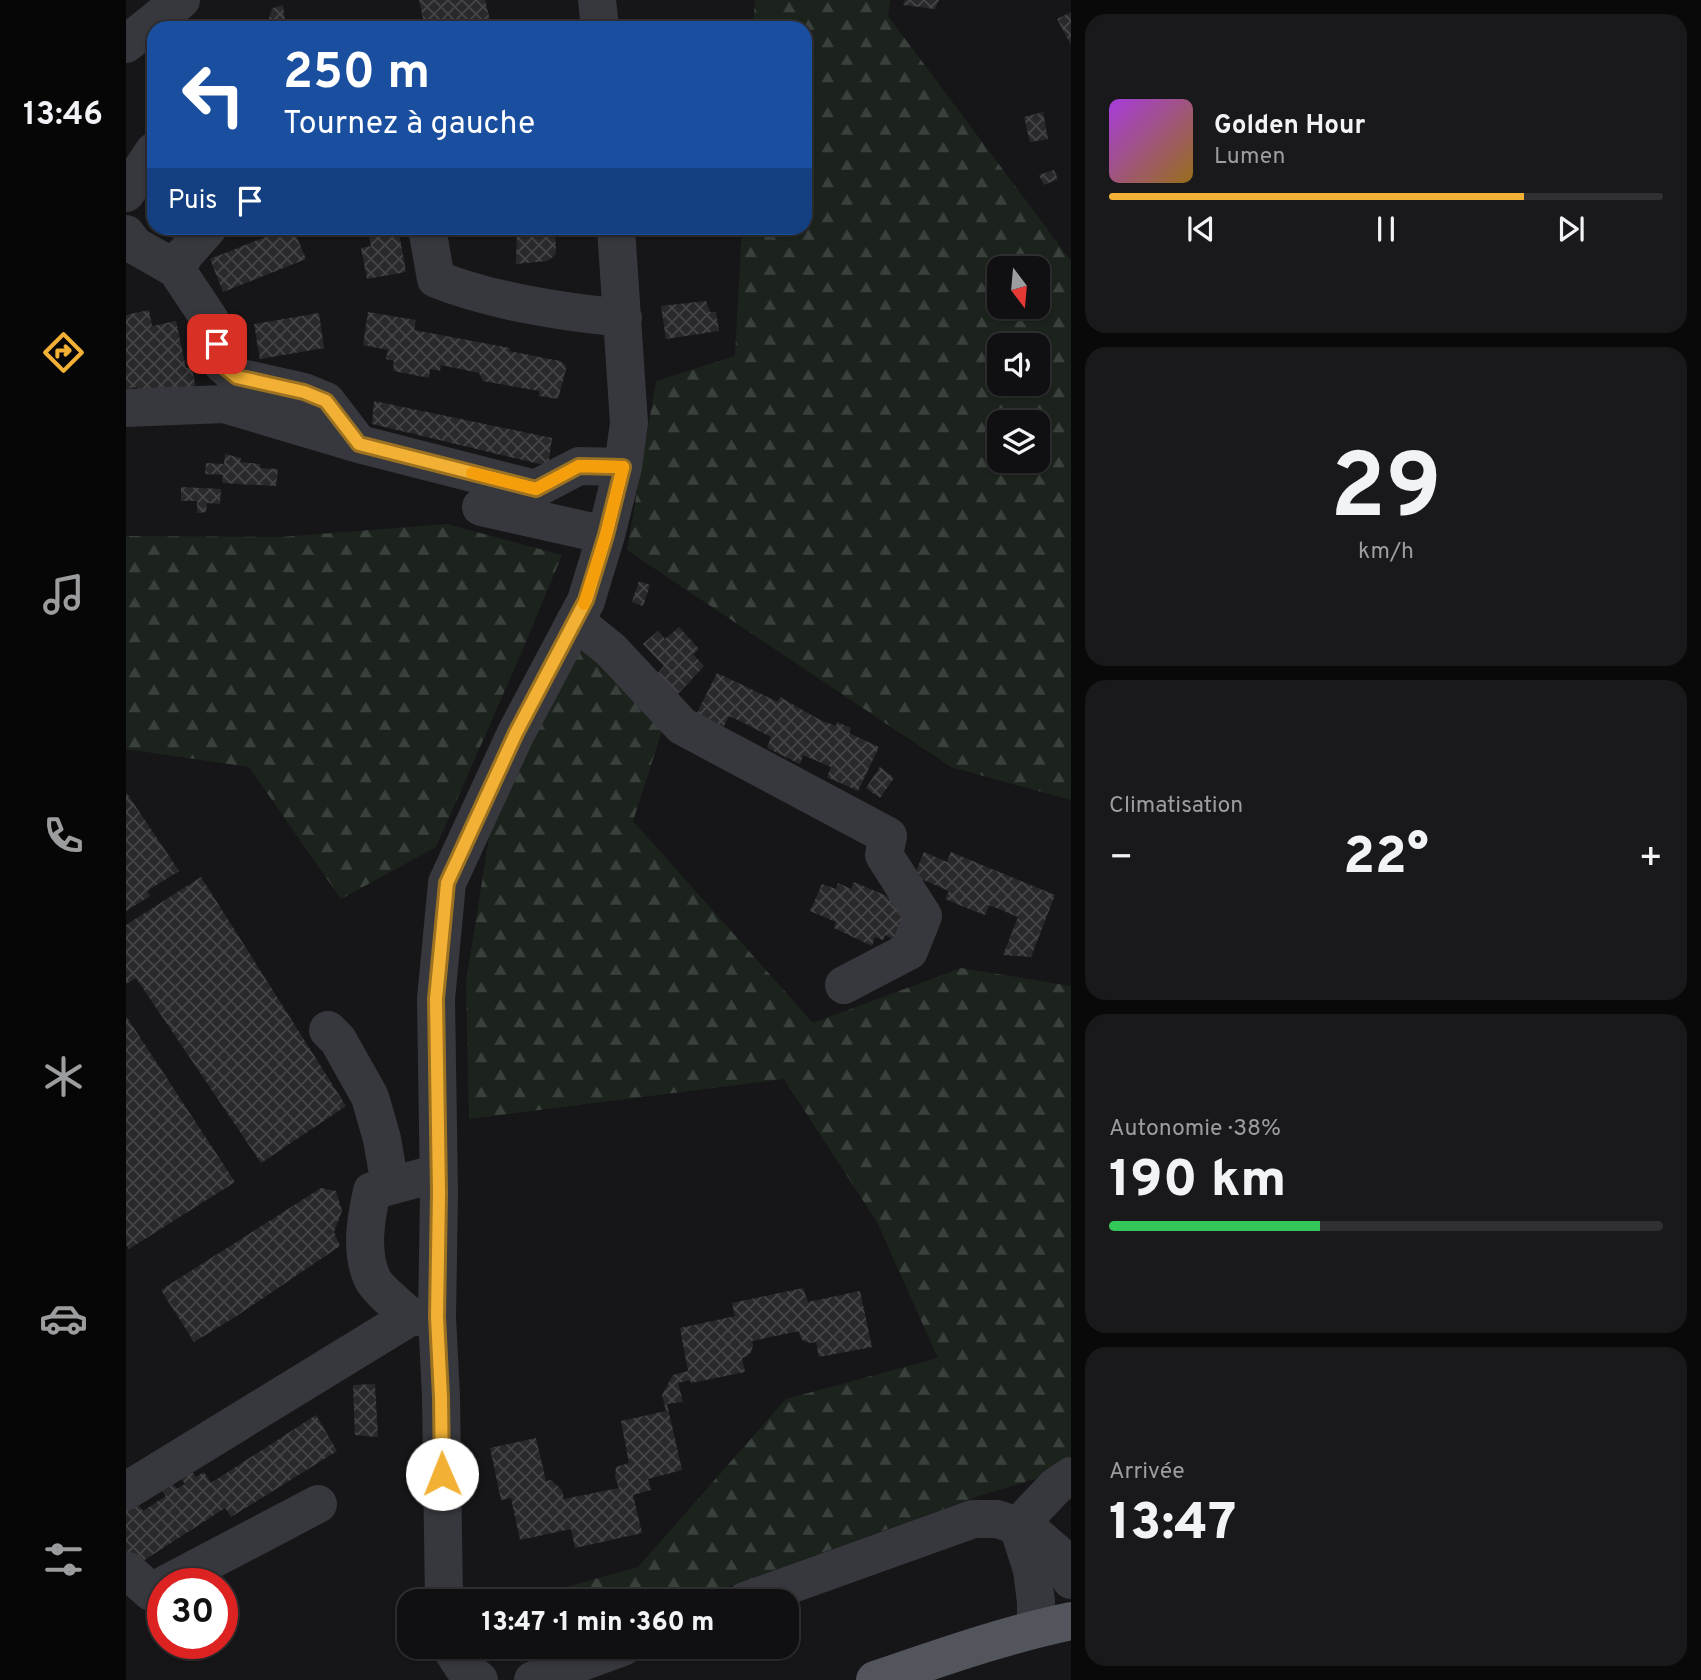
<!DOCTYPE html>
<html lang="fr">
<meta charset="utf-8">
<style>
:root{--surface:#101012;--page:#19191b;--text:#f1f3f6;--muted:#9c9d9f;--line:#303032;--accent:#f2b134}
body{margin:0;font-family:Overpass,sans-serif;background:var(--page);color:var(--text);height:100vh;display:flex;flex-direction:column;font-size:26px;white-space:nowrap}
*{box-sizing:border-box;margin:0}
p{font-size:23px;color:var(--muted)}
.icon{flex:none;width:38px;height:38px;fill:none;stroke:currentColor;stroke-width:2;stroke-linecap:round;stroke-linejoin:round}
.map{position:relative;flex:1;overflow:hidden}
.side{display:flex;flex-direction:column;gap:14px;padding:14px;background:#09090a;width:630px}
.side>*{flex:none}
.banner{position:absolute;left:21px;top:21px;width:665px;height:214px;border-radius:21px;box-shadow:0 2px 5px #0004,0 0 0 2px var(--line);background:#1a4fa0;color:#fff;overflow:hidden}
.needle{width:46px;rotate:164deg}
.fabs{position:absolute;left:861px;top:256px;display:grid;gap:14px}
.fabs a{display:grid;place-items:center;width:63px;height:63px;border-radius:14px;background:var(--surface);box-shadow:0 2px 5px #0004,0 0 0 2px var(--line);font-size:35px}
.speed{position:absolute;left:21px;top:1568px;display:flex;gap:14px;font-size:35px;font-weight:700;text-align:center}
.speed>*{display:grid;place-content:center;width:91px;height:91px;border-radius:50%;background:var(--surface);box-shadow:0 2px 5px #0004,0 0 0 2px var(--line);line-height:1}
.speed .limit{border:10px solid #d22;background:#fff;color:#111}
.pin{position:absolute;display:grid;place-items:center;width:60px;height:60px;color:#fff;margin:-30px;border-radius:14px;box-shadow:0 4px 10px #0006}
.me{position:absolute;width:77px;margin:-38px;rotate:359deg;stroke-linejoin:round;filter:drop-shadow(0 0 5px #0008)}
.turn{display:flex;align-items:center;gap:24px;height:147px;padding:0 21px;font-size:32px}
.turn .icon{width:91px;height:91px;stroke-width:2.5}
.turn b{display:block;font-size:49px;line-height:60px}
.then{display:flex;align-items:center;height:66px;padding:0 21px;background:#0003;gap:14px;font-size:26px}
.big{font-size:52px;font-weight:800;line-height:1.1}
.side .widget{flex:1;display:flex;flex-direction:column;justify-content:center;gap:10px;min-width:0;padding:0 24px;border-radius:21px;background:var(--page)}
.side .dial{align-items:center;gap:0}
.dial b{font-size:91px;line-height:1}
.song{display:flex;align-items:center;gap:21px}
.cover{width:84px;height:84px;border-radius:10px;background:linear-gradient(135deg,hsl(280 70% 55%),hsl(40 70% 35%))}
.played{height:7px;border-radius:4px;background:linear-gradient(90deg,var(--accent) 75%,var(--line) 75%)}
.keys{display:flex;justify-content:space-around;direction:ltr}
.heat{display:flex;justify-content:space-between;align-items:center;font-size:38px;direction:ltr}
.charge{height:10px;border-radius:5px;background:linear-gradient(90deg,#34c759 38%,var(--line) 0)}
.trip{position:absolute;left:271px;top:1589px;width:402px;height:70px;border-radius:21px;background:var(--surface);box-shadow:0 2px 5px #0004,0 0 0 2px var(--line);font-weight:800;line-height:70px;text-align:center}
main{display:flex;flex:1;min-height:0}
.tab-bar{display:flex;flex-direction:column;width:126px;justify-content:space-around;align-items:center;background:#060607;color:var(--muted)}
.tab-bar .icon{width:49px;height:49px}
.tab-bar .active{color:var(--accent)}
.tab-bar b{font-size:32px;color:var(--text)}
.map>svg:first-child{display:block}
.forest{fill:url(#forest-firs);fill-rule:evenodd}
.building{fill:url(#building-cross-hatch)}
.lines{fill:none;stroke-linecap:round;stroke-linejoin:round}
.minor{stroke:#37383d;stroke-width:38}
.major{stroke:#53555c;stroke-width:38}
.route-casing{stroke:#9d7322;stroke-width:18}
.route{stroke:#f2b134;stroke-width:12}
.slow{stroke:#f59e0b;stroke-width:12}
</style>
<main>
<nav class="tab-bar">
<b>13:46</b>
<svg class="icon active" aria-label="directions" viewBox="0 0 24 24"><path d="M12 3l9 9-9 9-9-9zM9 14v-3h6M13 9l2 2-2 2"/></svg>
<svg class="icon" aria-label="music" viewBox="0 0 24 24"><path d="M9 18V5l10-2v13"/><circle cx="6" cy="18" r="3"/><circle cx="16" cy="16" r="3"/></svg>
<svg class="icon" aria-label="phone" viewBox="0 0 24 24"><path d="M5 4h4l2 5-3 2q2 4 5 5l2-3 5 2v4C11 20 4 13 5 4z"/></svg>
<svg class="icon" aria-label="climate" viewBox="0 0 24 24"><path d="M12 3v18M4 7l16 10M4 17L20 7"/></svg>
<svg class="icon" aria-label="car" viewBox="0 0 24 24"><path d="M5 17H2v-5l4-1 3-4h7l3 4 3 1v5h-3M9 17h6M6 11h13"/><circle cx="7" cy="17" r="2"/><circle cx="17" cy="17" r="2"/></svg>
<svg class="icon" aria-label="filters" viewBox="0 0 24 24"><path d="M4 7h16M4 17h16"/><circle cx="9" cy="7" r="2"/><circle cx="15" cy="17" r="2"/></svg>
</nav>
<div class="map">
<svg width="945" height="1680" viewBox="0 0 945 1680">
<defs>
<pattern id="forest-firs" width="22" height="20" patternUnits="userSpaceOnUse" patternTransform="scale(1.75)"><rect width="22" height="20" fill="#1c231d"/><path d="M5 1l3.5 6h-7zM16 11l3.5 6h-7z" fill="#3a403c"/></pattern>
<pattern id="building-cross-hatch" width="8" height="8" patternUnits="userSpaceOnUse" patternTransform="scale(1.75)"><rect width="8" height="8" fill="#29292c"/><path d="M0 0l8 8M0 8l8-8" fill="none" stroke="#454548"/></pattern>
</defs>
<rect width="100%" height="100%" fill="#161618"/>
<path class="forest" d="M 629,0 L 764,0 L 762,16 L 945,261 L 945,800 L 825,767 L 501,550 L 530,381 L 609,356 L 616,228 L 679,228 L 679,28 L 627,28 ZM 873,268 L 912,268 L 912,306 L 873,306 ZM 873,345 L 912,345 L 912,383 L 873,383 ZM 873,422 L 912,422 L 912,460 L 873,460 Z
M 321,524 L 436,555 L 394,656 L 310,847 L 215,899 L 123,767 L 0,749 L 0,536 L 155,537 Z
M 453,638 L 536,731 L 507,821 L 687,1023 L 835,968 L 945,986 L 945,1460 L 919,1476 L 856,1495 L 563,1601 L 390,1601 L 512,1567 L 660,1399 L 812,1358 L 751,1222 L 658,1079 L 343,1119 L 340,982 L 366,819 Z
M 391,1647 L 438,1647 L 394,1663 Z"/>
<path class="building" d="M 293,0 L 359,0 L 366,28 L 299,28 Z
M 779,0 L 813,0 L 809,9 L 777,5 Z
M 157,5 L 160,28 L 144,28 L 143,19 L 145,11 L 147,8 Z
M 945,12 L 945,45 L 931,19 Z
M 917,112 L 922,139 L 904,142 L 898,117 Z
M 928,170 L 932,179 L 918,185 L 913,175 Z
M 34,228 L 59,228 L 49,240 Z
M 162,228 L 167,228 L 180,259 L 97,292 L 84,259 Z
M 241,228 L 272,228 L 280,272 L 241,279 L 235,248 L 245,246 Z
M 391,228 L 429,228 L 430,253 L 428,256 L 421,261 L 390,264 Z
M 580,301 L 584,312 L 590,312 L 593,331 L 540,339 L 535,306 Z
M 23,310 L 26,326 L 50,321 L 60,368 L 66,367 L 71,395 L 14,401 L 11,387 L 0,389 L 0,315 Z
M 242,312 L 290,320 L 288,330 L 384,348 L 383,351 L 434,361 L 439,365 L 440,369 L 432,399 L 413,396 L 413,391 L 357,381 L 353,373 L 315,365 L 314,371 L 304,369 L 303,378 L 267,371 L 268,361 L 260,359 L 262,350 L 237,345 Z
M 193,313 L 198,348 L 134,359 L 128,324 Z
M 248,401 L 426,438 L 422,466 L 246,424 Z
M 99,454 L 115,458 L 114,462 L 134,464 L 134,468 L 152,469 L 150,486 L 96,483 L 97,475 L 79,474 L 80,463 L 98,464 Z
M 55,487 L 95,489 L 94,504 L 81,503 L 80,512 L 71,513 L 71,501 L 55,501 Z
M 513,581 L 524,585 L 517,606 L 506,602 Z
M 553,627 L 573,649 L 567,654 L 578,666 L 551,695 L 531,674 L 538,666 L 517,644 L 532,631 L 539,639 Z
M 591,673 L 652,702 L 654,697 L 694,720 L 710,726 L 711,722 L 725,728 L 723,733 L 753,747 L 732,791 L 701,777 L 705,767 L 677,755 L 674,764 L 641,748 L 645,737 L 620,724 L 603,716 L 597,728 L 570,715 Z
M 754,767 L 768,778 L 754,798 L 740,788 Z
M 0,792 L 53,871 L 21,891 L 24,896 L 0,911 Z
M 798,852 L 821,862 L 825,852 L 929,895 L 905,957 L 877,955 L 892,917 L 863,905 L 859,915 L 848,911 L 819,899 L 823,891 L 788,876 Z
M 75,877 L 220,1106 L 135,1163 L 10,978 L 0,984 L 0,925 Z
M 728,882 L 770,900 L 780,911 L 768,940 L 759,935 L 757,940 L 749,937 L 746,946 L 708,928 L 710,922 L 684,911 L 696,884 L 710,889 L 712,883 L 725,889 Z
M 0,1016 L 109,1182 L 3,1249 L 0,1244 Z
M 195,1188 L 210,1191 L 216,1211 L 208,1232 L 214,1246 L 109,1317 L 68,1342 L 35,1290 Z
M 677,1288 L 682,1302 L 734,1291 L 746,1347 L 693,1357 L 690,1342 L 684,1343 L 677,1341 L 674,1336 L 673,1331 L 626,1341 L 627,1345 L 625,1352 L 620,1357 L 616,1358 L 619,1372 L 565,1383 L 564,1380 L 552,1383 L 557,1402 L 541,1404 L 556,1470 L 522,1479 L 525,1490 L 507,1495 L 516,1533 L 449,1548 L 445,1529 L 394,1540 L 385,1498 L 375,1500 L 364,1448 L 410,1438 L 420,1481 L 425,1480 L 436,1490 L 438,1499 L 493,1488 L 489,1477 L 490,1467 L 503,1463 L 495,1421 L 540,1411 L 536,1395 L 547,1375 L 562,1371 L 554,1328 L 609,1316 L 606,1303 Z
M 249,1384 L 252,1437 L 229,1435 L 227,1385 Z
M 190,1415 L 211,1451 L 105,1517 L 99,1508 L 0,1572 L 0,1509 L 10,1502 L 17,1511 L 40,1496 L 34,1488 L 45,1480 L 51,1489 L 59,1484 L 52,1474 L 63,1467 L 70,1477 L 78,1472 L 85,1483 Z"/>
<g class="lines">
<path class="minor" d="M 471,0 L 474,28
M 0,44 L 55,0
M 0,193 L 28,151
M 301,228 L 310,279 C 367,302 436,312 497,318
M 0,234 L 8,245 L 50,269 L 84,320 L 96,364 L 111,377 L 178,392 L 200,401 L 233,444
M 50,269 L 59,254 L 82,228
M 0,408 L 98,404 L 233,444 L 409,489 L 453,466 L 497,467
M 355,507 L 480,535
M 449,621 L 485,650 L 556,726 L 762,836 L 758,855 L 797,916 L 783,951 L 718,985
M 202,1030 L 212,1040 L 244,1097 L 256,1139 L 264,1185
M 284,1317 C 275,1308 250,1288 246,1278 C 234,1251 240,1218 246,1191 L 312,1173
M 0,1491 L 284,1317 L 311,1317
M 892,1526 L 906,1570 L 910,1602 L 910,1628
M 892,1526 L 930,1486 L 945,1476
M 2,1571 L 25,1592 L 37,1586
M 40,1584 L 192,1504
M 318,1601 L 315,1397 L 311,1317 L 313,1193 L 310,999 L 321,883 L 390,733 L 460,601 L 480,535 L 497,467 L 503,423 L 490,228
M 619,1601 L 847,1519 L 871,1519 L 892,1526 L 911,1536 L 935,1557 L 945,1580
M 324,1647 L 337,1667 L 353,1680
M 407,1680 L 497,1647"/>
<path class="major" d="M 749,1680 C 814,1658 878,1635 945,1621"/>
</g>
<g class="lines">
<defs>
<path id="route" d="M 91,344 L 96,365 L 111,377 L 178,392 L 200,401 L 233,444 L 410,489 L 453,466 L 497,467 L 480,535 L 460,600 L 390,733 L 321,883 L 310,999 L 313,1193 L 311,1317 L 315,1397 L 316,1474"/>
</defs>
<use href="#route" class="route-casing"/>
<use href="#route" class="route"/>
<path class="slow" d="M 346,473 L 410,489 L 453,466 L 497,467 L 480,535 L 458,604"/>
</g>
</svg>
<div class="fabs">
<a><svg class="needle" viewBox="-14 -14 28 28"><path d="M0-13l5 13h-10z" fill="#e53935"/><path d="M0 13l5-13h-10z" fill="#9c9d9f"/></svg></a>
<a><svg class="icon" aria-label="sound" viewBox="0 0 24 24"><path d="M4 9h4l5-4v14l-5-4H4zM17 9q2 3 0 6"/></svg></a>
<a><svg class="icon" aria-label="layers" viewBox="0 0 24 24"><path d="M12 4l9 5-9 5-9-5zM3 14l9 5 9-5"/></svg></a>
</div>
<div class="speed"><div class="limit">30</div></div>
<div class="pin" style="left:91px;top:344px;background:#d93025"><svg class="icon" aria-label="arrive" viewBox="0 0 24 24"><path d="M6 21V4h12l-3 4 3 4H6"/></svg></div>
<svg class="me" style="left:316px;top:1474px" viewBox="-20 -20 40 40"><circle r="19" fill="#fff"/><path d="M0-13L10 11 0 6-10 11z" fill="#f2b134"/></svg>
<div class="trip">13:47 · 1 min · 360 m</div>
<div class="banner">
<div class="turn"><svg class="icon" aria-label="left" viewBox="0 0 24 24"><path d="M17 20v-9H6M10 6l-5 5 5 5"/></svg><div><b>250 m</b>Tournez à gauche</div></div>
<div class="then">Puis<svg class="icon" aria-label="arrive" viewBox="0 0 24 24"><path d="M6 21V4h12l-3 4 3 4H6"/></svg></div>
</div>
</div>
<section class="side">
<div class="widget">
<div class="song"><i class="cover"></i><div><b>Golden Hour</b><p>Lumen</p></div></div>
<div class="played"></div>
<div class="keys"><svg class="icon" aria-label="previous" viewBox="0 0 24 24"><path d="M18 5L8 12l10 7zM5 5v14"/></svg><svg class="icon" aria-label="pause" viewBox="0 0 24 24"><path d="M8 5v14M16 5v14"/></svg><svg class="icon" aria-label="next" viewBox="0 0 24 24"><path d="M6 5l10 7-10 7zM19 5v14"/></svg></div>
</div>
<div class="widget dial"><b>29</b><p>km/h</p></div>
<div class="widget"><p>Climatisation</p>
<div class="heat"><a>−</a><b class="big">22°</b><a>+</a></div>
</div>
<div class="widget"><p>Autonomie · 38%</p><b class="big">190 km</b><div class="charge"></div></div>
<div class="widget"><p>Arrivée</p><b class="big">13:47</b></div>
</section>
</main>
